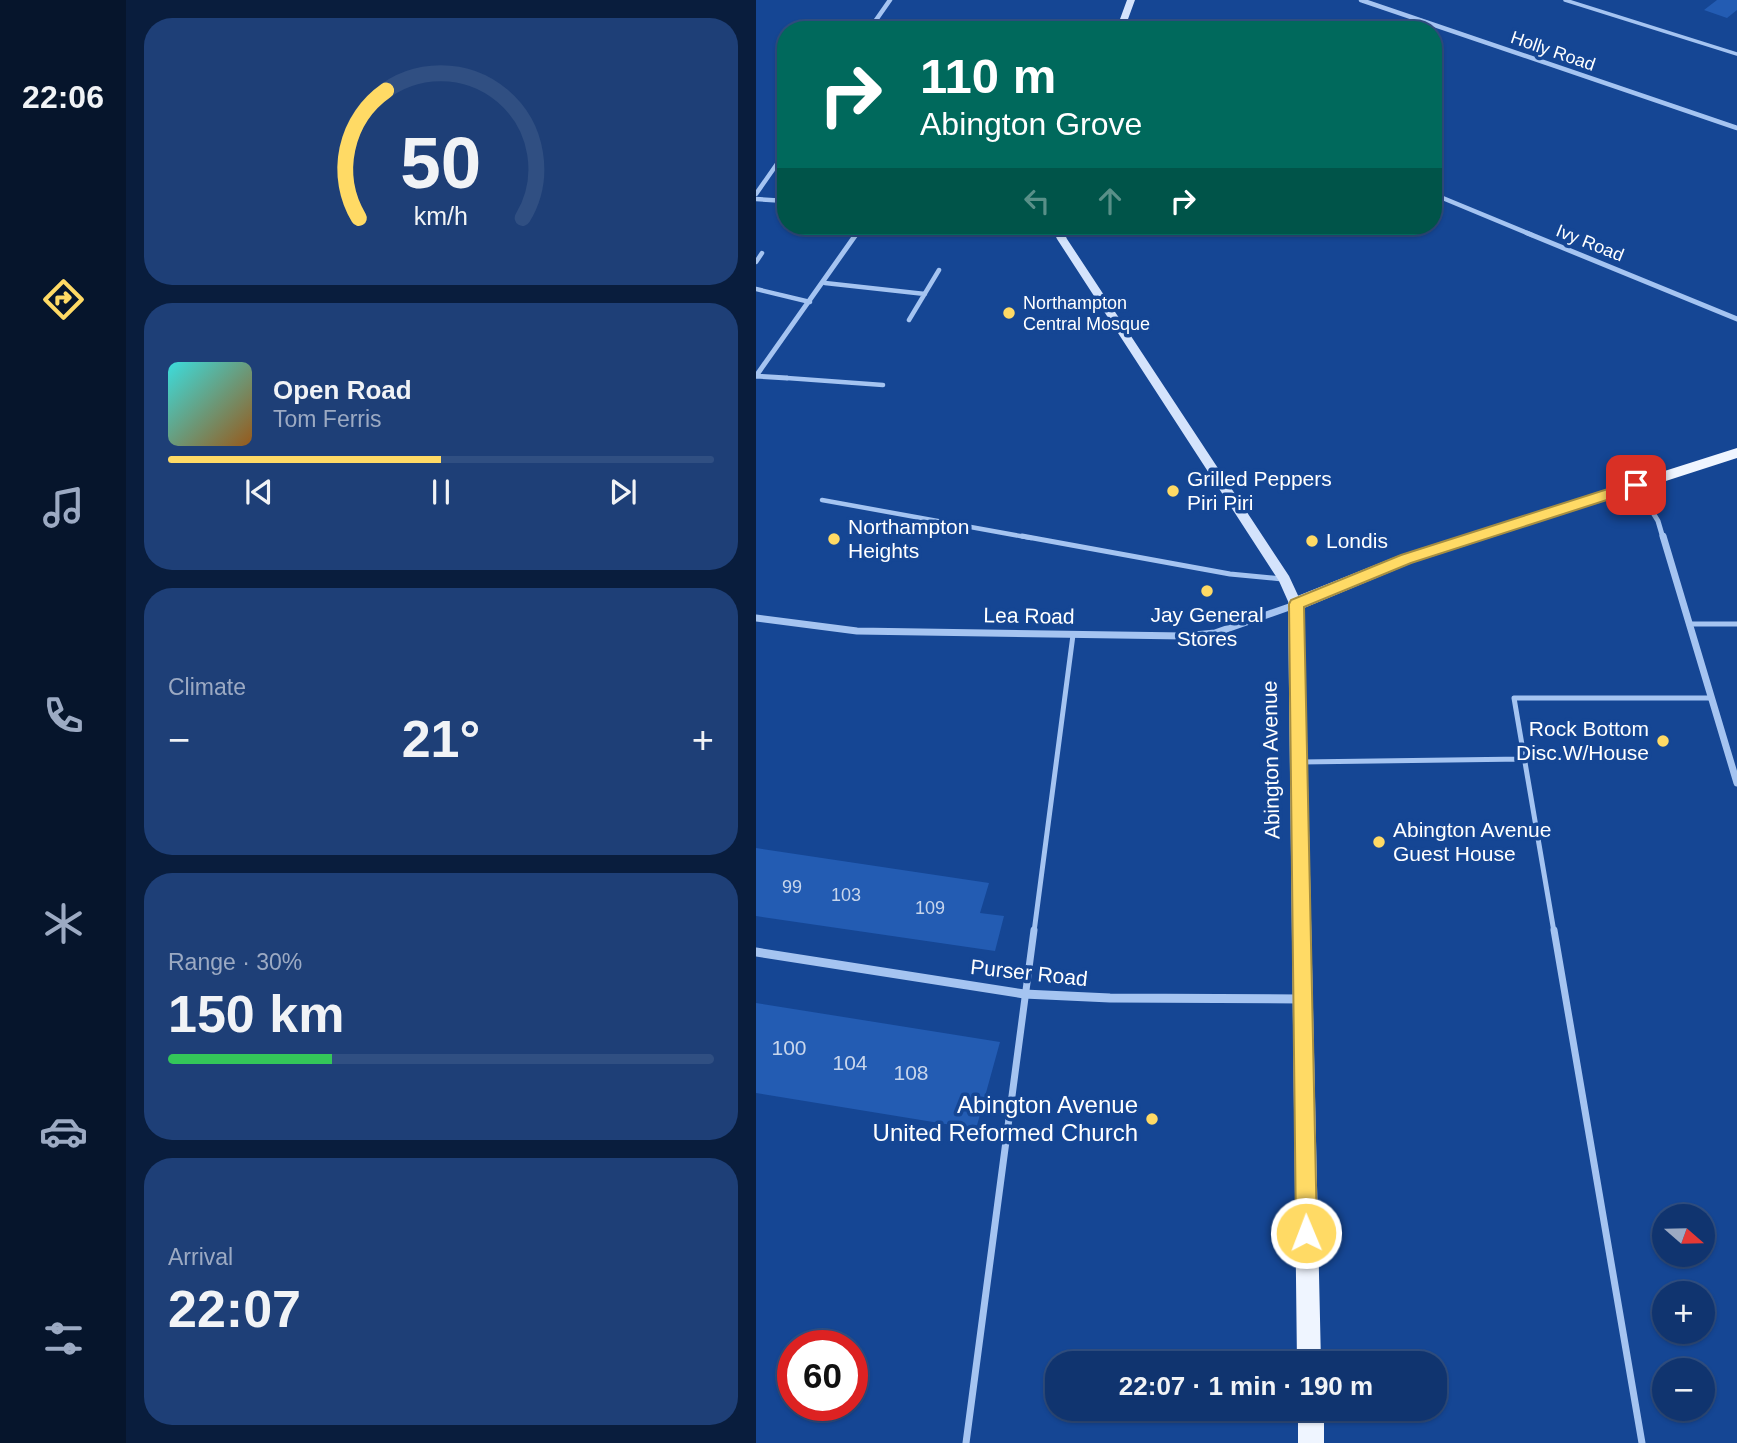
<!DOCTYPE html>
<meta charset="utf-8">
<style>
:root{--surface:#10346f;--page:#1e3f77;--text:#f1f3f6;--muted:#9caac3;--line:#304f82;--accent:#ffda65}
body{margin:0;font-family:Arial,sans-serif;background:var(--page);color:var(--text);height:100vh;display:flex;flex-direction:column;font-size:26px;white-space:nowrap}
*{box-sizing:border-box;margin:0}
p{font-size:23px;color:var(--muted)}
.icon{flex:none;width:38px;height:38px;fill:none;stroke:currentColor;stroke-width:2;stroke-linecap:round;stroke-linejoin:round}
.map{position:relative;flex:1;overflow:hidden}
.drawer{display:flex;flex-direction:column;gap:18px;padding:18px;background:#091d3d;width:630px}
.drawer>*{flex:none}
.hud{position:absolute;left:21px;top:21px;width:665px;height:214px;border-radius:28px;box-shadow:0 2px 5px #0004,0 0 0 2px var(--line);background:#00695c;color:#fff;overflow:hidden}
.needle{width:46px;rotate:110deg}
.tools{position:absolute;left:896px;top:1204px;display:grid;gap:14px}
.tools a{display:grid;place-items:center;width:63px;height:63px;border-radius:50%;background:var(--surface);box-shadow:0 2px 5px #0004,0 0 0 2px var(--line);font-size:35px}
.speed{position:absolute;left:21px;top:1330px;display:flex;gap:14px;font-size:35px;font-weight:700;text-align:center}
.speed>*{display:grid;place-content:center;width:91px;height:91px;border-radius:50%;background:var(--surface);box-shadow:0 2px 5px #0004,0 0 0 2px var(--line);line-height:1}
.speed .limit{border:10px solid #d22;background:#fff;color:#111}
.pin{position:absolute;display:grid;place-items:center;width:60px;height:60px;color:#fff;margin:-30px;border-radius:14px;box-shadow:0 4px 10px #0006}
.me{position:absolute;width:77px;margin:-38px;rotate:359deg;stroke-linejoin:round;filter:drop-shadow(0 0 5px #0008)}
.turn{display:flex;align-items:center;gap:24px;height:147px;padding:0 28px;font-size:32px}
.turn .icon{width:91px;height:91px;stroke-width:2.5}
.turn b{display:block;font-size:49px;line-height:60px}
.lanes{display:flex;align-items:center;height:66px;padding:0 28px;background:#0003;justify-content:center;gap:35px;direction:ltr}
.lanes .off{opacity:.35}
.big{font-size:52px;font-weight:800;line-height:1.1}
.drawer .tile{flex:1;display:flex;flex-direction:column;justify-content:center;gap:10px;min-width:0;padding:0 24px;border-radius:28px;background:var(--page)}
.drawer .dial{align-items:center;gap:0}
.dial svg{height:182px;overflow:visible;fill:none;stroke:var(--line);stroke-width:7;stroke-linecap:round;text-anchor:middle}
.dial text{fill:var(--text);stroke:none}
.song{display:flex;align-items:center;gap:21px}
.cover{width:84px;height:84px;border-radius:10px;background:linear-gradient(135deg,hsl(180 70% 55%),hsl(30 70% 35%))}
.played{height:7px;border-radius:4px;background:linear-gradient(90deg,var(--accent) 50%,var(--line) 50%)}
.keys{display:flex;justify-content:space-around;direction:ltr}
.heat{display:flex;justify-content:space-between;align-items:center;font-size:38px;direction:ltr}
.charge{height:10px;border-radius:5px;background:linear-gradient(90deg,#34c759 30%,var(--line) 0)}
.trip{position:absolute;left:289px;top:1351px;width:402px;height:70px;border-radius:28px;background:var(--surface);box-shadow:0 2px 5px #0004,0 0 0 2px var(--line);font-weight:800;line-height:70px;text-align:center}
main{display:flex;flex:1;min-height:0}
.dock{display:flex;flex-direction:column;width:126px;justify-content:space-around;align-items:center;background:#06152c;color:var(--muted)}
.dock .icon{width:49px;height:49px}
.dock .selected{color:var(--accent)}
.dock b{font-size:32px;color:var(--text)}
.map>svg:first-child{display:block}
.building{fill:#235cb3}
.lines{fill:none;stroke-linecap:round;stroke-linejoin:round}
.service-far3{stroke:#a5c4f1;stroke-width:3.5}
.service-far2{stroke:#a5c4f1;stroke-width:4.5}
.service-far1{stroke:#a5c4f1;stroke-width:5}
.service{stroke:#a5c4f1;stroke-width:7}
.minor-far3{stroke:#a5c4f1;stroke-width:4.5}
.minor-far2{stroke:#a5c4f1;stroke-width:5}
.minor-far1{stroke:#a5c4f1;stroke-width:7}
.minor{stroke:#a5c4f1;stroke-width:9}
.secondary{fill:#d4e3fc;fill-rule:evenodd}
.primary{fill:#eff5ff;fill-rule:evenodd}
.route{fill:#ffda65;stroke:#a68e42;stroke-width:2}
.poi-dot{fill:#ffda65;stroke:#154694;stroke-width:2.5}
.labels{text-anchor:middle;stroke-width:7;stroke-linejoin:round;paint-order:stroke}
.far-street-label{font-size:18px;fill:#fff;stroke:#154694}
.far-poi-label{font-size:18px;fill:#fff;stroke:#154694;text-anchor:start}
.number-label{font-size:18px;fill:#c8d6ec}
.poi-label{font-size:21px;fill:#fff;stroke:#154694;text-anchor:start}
.street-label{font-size:21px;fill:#fff;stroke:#154694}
.near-number-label{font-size:21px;fill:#c8d6ec}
.near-poi-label{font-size:24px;fill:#fff;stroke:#154694;text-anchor:end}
</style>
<main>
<nav class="dock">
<b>22:06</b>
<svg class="icon selected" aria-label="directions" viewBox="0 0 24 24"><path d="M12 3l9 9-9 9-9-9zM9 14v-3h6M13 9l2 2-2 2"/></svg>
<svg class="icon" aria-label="music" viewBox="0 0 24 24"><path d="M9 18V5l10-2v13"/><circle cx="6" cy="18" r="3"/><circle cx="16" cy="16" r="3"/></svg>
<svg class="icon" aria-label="phone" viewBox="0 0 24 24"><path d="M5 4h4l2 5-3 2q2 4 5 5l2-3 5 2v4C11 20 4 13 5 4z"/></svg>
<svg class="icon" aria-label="climate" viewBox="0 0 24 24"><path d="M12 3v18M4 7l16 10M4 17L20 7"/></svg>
<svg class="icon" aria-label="car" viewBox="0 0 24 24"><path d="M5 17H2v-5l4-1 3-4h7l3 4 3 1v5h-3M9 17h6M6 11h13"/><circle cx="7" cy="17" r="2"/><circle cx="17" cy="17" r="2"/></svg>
<svg class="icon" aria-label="filters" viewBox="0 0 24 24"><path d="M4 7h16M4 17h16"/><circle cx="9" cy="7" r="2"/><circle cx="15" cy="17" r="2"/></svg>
</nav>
<section class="drawer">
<div class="tile dial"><svg viewBox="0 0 100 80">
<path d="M14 69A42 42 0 1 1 86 69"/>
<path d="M14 69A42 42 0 0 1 26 13" stroke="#ffda65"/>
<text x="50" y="56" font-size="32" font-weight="700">50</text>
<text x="50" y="72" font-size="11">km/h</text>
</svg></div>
<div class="tile">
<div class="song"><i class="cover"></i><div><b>Open Road</b><p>Tom Ferris</p></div></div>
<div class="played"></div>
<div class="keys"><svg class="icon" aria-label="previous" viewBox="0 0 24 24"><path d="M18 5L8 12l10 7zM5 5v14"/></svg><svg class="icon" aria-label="pause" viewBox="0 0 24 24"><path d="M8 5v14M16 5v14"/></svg><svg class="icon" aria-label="next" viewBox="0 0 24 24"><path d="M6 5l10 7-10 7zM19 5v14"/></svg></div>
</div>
<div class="tile"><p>Climate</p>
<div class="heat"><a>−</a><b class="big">21°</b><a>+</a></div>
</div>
<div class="tile"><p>Range · 30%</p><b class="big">150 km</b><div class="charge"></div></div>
<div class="tile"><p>Arrival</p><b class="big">22:07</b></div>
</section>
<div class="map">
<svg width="981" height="1443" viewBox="0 0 981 1443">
<rect width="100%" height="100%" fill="#154694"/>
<path class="building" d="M 961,0 L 981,0 L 981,10 L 971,18 L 948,10 Z
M 0,848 L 233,883 L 224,913 L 248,916 L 239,951 L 0,916 Z
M 0,1003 L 244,1042 L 220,1129 L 0,1093 Z"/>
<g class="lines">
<path class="service-far3" d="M 809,0 L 981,54"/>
<path class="service-far2" d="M 0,262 L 6,253
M 69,283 L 169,294
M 0,289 L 54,302
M 153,320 L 183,270
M 31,378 L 127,385
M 66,500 L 275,538"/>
<path class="service-far1" d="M 266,536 L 474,574 L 526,579
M 933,624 L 981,624
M 545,762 L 768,759
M 278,932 L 317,635
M 798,932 L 758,698 L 955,698"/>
<path class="service" d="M 798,930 L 886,1443
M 210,1443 L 278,930"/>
<path class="minor-far3" d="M 605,0 L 981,128
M 113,30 L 134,0
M 0,194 L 30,151
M 677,194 L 776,235
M 0,199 L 30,201
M 100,235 L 105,226"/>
<path class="minor-far2" d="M 771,233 L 981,319
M 0,376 L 101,233
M 0,376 L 31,378
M 880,485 L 902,521 L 907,538"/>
<path class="minor-far1" d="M 907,536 L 981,783
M 0,618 L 101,631 L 428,636 L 459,633 L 539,605"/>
<path class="minor" d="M 0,952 L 268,994 L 354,998 L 545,999"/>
<path class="secondary" d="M 371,0 L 379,0 L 368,30 L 360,30 Z
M 295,226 L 305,226 L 311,239 L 533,576 L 546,604 L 545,608 L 535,608 L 523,581 L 301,239 Z"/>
<path class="primary" d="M 981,448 L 981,458 L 656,563 L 548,608 L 565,1363 L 541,1363 L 532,604 L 534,599 L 644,555 Z
M 542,1409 L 568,1409 L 568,1443 L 542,1443 Z"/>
</g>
<path class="route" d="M 880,480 L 885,482 L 885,489 L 655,563 L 548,607 L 561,1233 L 558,1241 L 550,1244 L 543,1241 L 540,1233 L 533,604 L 535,600 L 645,555 Z"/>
<g class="poi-dot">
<circle cx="253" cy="313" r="7"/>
<circle cx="417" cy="491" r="7"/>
<circle cx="78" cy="539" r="7"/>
<circle cx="556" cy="541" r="7"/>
<circle cx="451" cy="591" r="7"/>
<circle cx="907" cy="741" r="7"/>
<circle cx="623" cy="842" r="7"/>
<circle cx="396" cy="1119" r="7"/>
</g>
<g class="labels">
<g class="far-street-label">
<text transform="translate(797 51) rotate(19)" y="6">Holly Road</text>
<text transform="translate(834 243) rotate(22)" y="6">Ivy Road</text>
</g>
<g class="far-poi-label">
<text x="267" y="309">Northampton<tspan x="267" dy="21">Central Mosque</tspan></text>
</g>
<g class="number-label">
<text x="36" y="893">99</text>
<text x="90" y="901">103</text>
<text x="174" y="914">109</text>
</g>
<g class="poi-label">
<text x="431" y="486">Grilled Peppers<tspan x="431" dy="24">Piri Piri</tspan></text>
<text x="92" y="534">Northampton<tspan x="92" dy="24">Heights</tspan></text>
<text x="570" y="548">Londis</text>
<text x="451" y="622" text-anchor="middle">Jay General<tspan x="451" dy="24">Stores</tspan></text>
<text x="893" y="736" text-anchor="end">Rock Bottom<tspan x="893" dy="24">Disc.W/House</tspan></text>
<text x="637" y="837">Abington Avenue<tspan x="637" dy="24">Guest House</tspan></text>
</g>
<g class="street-label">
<text transform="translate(273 616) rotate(1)" y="7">Lea Road</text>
<text transform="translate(515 760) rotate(-91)" y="7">Abington Avenue</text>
<text transform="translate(273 973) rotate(6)" y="7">Purser Road</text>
</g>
<g class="near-number-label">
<text x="33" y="1055">100</text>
<text x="94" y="1070">104</text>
<text x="155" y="1080">108</text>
</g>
<g class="near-poi-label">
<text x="382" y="1113">Abington Avenue<tspan x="382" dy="28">United Reformed Church</tspan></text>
</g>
</g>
</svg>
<div class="tools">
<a><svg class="needle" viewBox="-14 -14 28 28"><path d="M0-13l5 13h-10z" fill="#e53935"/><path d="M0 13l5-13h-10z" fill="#9caac3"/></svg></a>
<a>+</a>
<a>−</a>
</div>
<div class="speed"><div class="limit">60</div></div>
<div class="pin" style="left:880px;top:485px;background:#d93025"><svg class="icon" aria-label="arrive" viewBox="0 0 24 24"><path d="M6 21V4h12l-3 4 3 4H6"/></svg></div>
<svg class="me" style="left:550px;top:1233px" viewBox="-20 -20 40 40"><circle r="17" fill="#ffda65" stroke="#fff" stroke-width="3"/><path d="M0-11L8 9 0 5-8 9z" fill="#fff"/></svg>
<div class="trip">22:07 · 1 min · 190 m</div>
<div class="hud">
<div class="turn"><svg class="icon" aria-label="right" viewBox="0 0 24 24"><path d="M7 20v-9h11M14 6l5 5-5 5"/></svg><div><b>110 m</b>Abington Grove</div></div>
<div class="lanes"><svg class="icon off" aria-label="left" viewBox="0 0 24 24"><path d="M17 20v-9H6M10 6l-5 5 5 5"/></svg><svg class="icon off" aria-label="ahead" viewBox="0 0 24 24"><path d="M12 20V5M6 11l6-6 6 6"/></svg><svg class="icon" aria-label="right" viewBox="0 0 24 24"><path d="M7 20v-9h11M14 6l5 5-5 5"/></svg></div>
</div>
</div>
</main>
